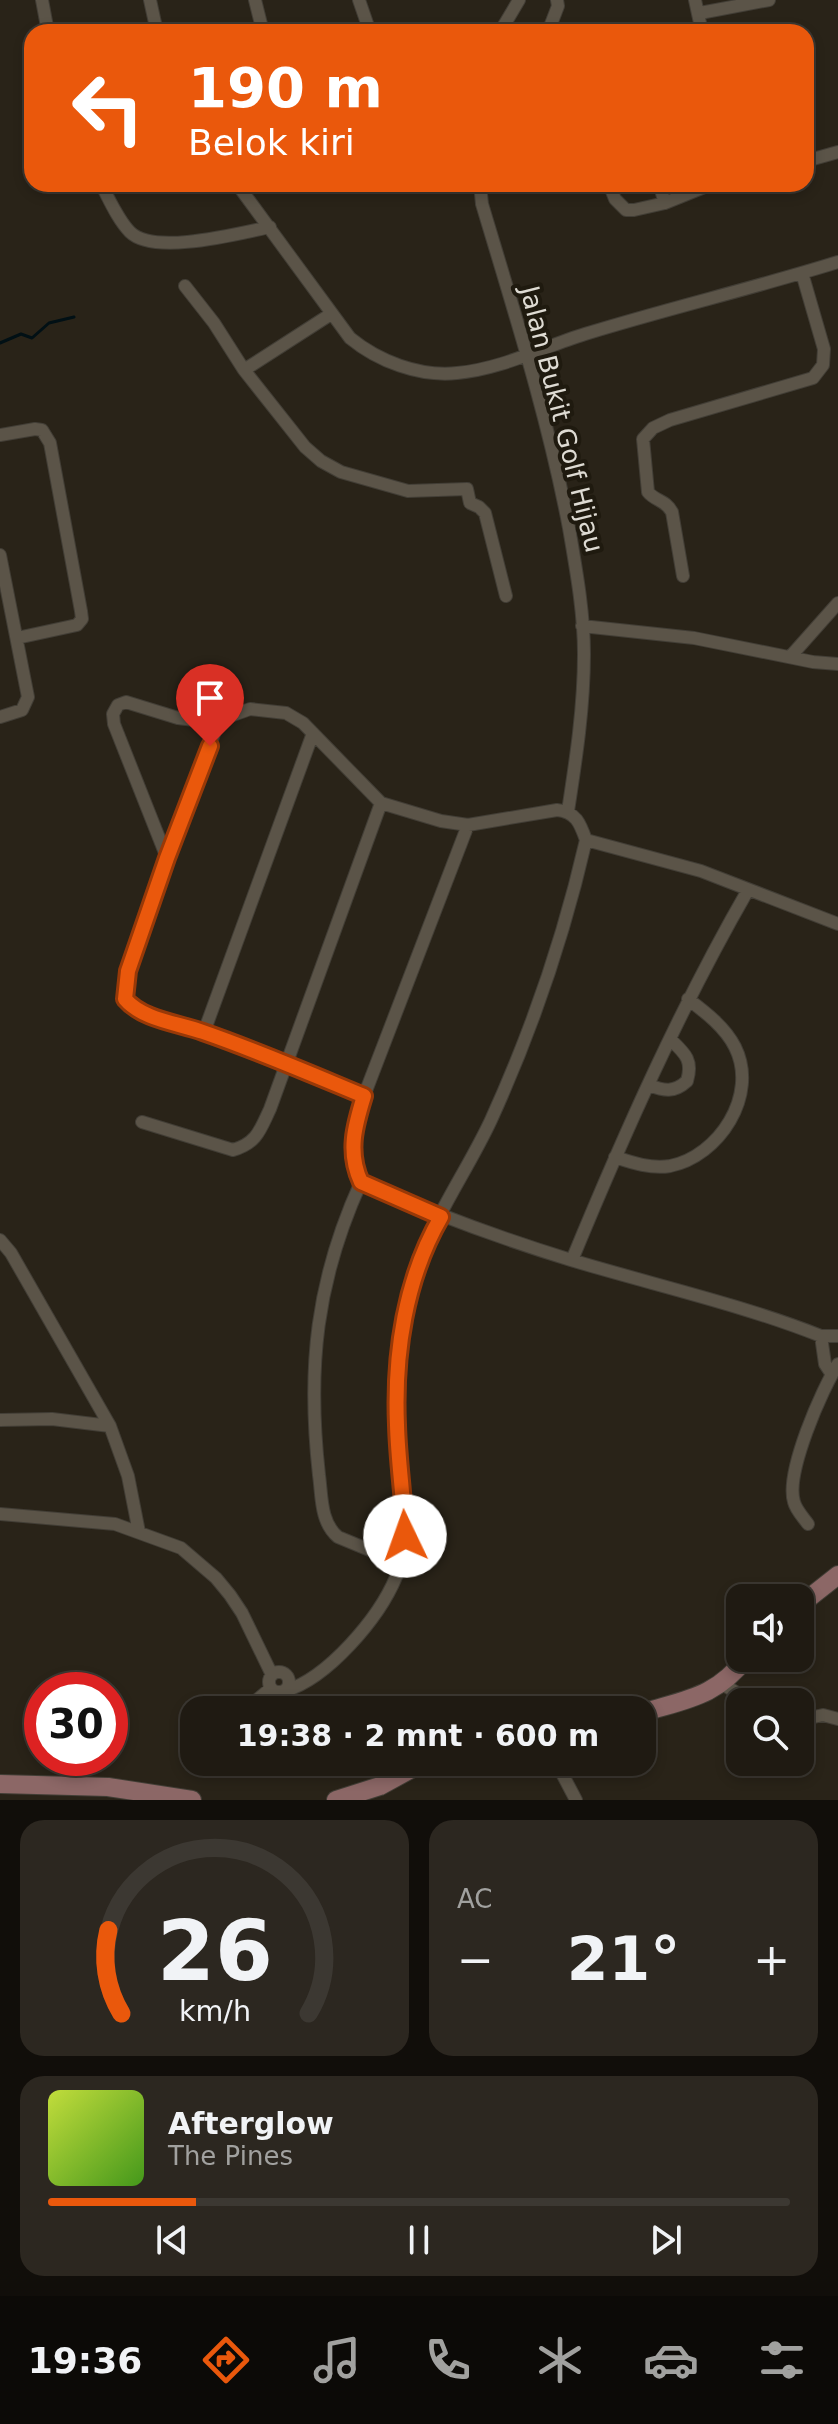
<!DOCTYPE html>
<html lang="id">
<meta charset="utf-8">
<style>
:root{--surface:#1f1a12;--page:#2c2720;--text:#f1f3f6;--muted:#a1a19f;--line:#3c3832;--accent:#ea580c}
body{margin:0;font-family:"DejaVu Sans",sans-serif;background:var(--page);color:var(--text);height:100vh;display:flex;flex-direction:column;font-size:30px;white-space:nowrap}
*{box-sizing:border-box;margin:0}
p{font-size:26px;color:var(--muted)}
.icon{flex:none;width:44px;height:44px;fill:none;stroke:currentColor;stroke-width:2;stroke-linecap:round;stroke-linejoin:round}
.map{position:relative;height:1800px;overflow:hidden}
.details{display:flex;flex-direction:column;gap:20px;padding:20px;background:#110e0a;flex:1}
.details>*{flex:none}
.top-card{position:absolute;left:24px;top:24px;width:790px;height:168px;border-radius:24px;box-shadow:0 4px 12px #0003,0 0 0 2px var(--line);background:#ea580c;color:#fff;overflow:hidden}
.buttons{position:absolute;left:726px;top:1584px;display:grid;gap:16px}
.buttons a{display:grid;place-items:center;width:88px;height:88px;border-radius:16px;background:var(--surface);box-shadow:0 4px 12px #0003,0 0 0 2px var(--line);font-size:40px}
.speed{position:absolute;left:24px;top:1672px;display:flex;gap:16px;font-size:40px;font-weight:700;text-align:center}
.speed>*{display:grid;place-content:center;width:104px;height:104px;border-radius:50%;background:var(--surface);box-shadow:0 4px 12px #0003,0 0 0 2px var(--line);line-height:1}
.speed .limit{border:12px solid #d22;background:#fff;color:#111}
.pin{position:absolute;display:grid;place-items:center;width:68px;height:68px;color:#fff;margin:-82px -34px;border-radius:50% 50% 50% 0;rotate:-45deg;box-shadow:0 0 8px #0007}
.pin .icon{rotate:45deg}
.me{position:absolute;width:88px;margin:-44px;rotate:357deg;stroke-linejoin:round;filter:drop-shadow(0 0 6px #0008)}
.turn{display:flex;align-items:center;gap:28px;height:168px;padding:0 32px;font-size:36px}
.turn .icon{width:104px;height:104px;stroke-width:2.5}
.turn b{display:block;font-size:56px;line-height:68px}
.big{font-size:60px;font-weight:800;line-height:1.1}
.details .tile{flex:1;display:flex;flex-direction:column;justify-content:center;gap:12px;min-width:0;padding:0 28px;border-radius:24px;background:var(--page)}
.details .dial{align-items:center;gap:0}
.dial svg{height:208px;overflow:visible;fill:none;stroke:var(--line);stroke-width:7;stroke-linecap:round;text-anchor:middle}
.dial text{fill:var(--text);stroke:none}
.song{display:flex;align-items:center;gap:24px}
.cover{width:96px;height:96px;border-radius:12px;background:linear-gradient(135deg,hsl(70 70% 55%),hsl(100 70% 35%))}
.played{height:8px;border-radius:4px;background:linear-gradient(90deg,var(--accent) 20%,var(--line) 20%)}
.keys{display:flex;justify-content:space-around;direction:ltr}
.heat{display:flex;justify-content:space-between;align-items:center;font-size:44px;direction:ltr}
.details .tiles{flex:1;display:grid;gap:20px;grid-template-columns:1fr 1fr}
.tile:last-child{grid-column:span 2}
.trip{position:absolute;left:180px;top:1696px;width:476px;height:80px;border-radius:24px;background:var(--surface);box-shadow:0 4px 12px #0003,0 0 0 2px var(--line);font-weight:800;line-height:80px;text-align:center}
.tab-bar{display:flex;height:128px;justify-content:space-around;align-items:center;background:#0c0a07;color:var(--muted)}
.tab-bar .icon{width:56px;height:56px}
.tab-bar .selected{color:var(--accent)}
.tab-bar b{font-size:36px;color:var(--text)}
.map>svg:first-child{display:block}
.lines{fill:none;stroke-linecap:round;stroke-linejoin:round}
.stream{stroke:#011015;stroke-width:3}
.street-casing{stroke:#423e36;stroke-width:14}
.secondary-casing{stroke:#423e36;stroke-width:20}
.street{stroke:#5b5448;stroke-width:12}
.secondary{stroke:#8c6766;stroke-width:18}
.route-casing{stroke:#983908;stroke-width:20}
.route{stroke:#ea580c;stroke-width:14}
.labels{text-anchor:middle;stroke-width:8;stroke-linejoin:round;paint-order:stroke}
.street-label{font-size:26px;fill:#dedbd3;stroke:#1f1a0f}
</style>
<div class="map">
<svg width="838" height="1800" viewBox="0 0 838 1800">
<rect width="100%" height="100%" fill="#292318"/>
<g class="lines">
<path class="stream" d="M 0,343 L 21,334 L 32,338 L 49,323 L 74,317"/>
<defs>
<path id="street" d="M 42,0 L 48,32
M 150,0 L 157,32
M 255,0 L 263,32
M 359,0 L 370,32
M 695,0 L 702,32
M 700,13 L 769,0
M 500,32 L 519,0
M 548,32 L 558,6 L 557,0
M 806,161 L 838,152
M 101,184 C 109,199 118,220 130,232 C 154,256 240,233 270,227
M 237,184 L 350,338 C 378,361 419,377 457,373 C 502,369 543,347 585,334 C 669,308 755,288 838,262
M 480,184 L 482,204 C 514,311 548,418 569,528 C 576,569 584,612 584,654 C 584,707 576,759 568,811
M 609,184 L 615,199 L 626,210 L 634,210 L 665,203
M 659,184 L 665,203 L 712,184
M 185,286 L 214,323 L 244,370 L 305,447 L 321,461 L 341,472 L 408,491 L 467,489 L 470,503 L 479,507 L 485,513 L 506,596
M 244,370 L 331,314
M 0,435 L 35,429 L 42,430 L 50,443 L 81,611 L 82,619 L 77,625 L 17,638
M 0,555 L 28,697 L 22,710 L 0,717
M 683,576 L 672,512 C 666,500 655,501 648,492 L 643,439 L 653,428 L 670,420 L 813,378 L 823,365 L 824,349 L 802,273
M 582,626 L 694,638 L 813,662 L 838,664
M 790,657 L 838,603
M 219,720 L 128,971 L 125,999 C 142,1020 179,1023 203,1032 C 258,1051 311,1075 364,1096
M 468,825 L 364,1096 C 355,1126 347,1152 361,1182 C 430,1212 499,1238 571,1260 C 654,1285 740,1304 821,1336 L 838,1336
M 167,858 L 114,724 L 113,714 L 118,705 L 126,702 L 178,718 L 202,721 L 219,720 L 250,709 L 286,713 L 303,723 L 381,803 L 441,821 L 468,825 L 557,810 C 576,812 580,823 586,840 L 701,871 L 838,924
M 204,1032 L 313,733
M 649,1085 C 664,1091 674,1093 687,1081 C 693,1061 686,1054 671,1040
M 142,1122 L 233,1150 C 257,1143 260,1130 270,1109 L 381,803
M 615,1157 C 633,1163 651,1169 670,1166 C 719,1156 759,1095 735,1047 C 725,1027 705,1012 688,999
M 361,1182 C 316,1281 307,1368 319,1475 C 322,1496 320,1522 338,1537 L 401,1563
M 0,1240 L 11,1253 L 110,1426 L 128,1476 L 139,1532
M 572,1260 C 624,1134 680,1008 748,890
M 821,1336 L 825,1364 L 831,1373
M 0,1420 L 52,1419 L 110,1426
M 0,1514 L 115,1524 L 181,1548 L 216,1578 L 230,1595 L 242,1613 L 272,1675
M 808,1524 C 803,1517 796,1510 794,1502 C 785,1473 822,1389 838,1364
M269 1682a10 10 0 1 1 20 0a10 10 0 1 1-20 0Z
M 722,1684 L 753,1702
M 285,1691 C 328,1678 379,1618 396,1577 C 415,1530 398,1475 397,1427 C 395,1380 401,1334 411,1289 C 425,1228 465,1176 491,1120 C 532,1030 564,936 586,840
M 245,1710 L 271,1688
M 800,1720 L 823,1715 L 838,1719
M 556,1762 L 576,1800"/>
<path id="secondary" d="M 800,1605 L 838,1575
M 642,1713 C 687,1699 716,1697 746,1658
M 0,1784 L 108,1787 L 192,1800
M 336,1800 L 380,1786 L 424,1762"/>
</defs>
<use href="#street" class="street-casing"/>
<use href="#secondary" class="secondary-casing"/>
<use href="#street" class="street"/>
<use href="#secondary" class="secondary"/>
</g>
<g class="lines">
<defs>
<path id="route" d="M 210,746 L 167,858 L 128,971 L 125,999 C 143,1020 178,1023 203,1032 C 258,1051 311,1074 364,1096 C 355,1125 347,1152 361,1182 L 441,1217 C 405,1279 394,1354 397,1425 C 398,1463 404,1499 405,1536"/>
</defs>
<use href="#route" class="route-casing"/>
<use href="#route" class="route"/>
</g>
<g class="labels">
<g class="street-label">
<text transform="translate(562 419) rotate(76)" y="9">Jalan Bukit Golf Hijau</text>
</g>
</g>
</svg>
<div class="buttons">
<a><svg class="icon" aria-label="sound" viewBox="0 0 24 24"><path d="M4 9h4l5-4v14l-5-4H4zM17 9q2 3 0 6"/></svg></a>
<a><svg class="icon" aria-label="search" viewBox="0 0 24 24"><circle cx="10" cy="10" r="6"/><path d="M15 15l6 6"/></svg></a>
</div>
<div class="speed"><div class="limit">30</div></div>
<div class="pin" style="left:210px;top:746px;background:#d93025"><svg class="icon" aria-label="arrive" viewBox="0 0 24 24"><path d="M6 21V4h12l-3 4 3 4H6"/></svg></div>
<svg class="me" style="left:405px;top:1536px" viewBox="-20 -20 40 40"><circle r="19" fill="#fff"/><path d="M0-13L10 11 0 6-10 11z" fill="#ea580c"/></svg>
<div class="trip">19:38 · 2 mnt · 600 m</div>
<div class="top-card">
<div class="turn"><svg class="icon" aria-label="left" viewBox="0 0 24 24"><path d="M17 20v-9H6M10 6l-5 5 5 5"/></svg><div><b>190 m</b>Belok kiri</div></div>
</div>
</div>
<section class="details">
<div class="tiles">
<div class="tile dial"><svg viewBox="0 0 100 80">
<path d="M14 69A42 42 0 1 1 86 69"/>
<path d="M14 69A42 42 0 0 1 9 37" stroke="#ea580c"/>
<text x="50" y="56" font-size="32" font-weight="700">26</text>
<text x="50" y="72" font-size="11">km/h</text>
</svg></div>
<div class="tile"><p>AC</p>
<div class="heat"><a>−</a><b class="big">21°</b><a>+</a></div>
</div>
<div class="tile">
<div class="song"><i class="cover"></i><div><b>Afterglow</b><p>The Pines</p></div></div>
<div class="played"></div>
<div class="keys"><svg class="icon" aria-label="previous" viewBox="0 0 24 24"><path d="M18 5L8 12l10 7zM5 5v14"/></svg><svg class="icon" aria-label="pause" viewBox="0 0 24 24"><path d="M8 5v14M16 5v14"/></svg><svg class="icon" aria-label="next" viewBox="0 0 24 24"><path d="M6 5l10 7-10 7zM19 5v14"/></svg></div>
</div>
</div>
</section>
<nav class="tab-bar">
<b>19:36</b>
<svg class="icon selected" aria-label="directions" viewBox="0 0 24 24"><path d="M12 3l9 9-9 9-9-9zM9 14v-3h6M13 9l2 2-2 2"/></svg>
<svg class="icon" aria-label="music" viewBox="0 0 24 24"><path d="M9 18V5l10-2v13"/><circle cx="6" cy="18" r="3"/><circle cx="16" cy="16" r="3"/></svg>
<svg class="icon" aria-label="phone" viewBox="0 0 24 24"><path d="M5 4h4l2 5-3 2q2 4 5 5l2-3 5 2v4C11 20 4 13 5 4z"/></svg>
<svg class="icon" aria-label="climate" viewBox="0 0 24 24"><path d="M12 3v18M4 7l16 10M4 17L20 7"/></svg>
<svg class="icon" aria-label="car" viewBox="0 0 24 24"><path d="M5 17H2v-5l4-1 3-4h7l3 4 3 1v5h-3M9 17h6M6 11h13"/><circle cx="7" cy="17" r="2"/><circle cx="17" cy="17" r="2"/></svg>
<svg class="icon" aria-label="filters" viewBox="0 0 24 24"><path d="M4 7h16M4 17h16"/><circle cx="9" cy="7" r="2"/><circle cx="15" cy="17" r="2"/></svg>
</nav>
